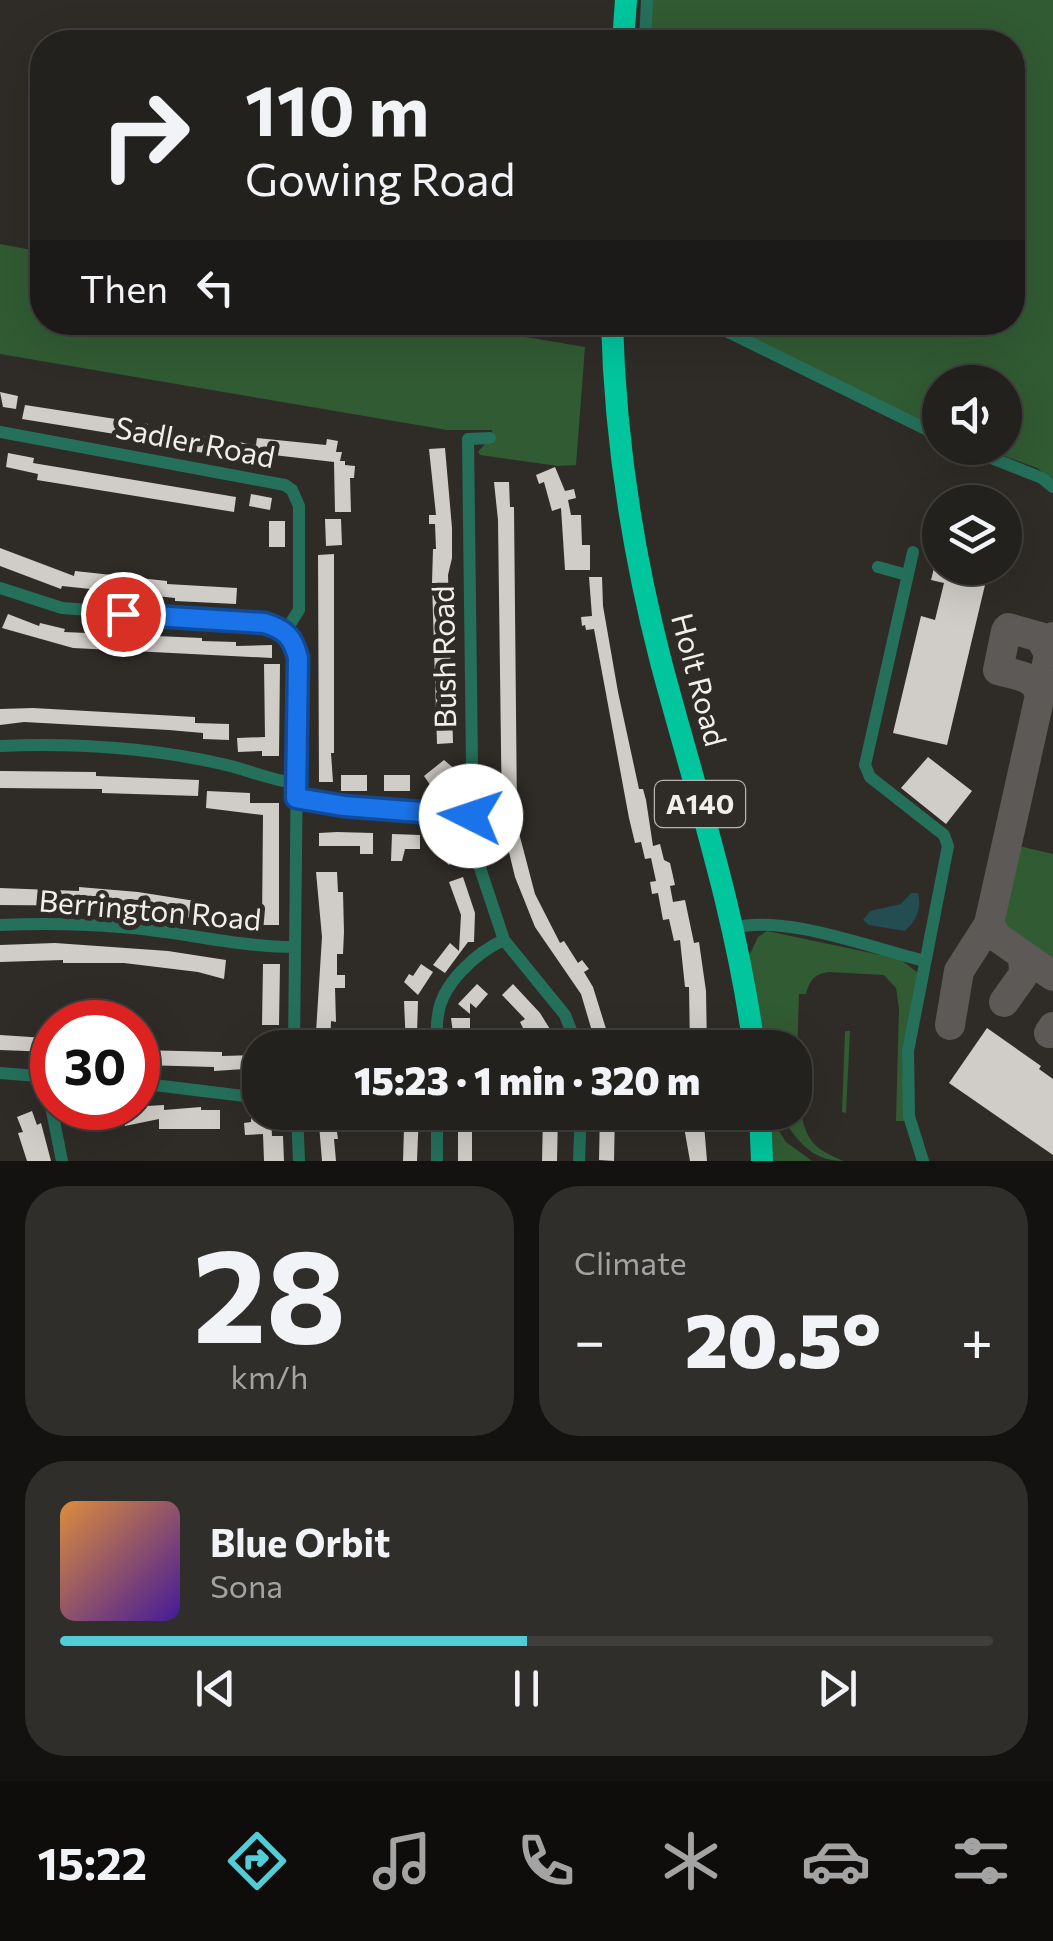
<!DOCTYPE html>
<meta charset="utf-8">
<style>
:root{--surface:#23211e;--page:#2f2e2b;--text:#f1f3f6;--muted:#a3a3a4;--line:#403e3c;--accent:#52ccd5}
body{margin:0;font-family:Commissioner,sans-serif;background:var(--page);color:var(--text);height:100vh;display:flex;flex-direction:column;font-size:38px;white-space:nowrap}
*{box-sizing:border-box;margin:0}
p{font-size:32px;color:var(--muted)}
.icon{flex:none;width:55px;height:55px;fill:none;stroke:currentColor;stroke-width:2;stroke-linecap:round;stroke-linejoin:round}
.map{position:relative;height:1161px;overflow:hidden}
.drawer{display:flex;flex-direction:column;gap:25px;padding:25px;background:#131210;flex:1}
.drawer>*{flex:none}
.hud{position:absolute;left:30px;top:30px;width:995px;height:305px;border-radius:40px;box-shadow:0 10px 40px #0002,0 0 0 2px var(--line);background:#23211e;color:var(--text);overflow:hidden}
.buttons{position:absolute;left:922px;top:365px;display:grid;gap:20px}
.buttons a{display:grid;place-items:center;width:100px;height:100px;border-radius:50%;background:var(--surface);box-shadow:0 10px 40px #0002,0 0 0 2px var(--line);font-size:50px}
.speed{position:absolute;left:30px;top:1000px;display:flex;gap:20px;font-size:50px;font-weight:700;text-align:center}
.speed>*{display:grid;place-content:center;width:130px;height:130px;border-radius:50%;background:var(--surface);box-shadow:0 10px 40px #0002,0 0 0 2px var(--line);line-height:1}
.speed .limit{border:15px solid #d22;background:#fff;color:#111}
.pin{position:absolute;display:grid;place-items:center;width:85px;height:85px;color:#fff;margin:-42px;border:5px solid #fff;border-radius:50%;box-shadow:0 2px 10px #0007}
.me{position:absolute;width:110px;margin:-55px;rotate:274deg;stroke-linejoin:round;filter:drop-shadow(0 0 8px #0008)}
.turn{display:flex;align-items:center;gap:35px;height:210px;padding:0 50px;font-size:45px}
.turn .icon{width:130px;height:130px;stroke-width:2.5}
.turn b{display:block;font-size:70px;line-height:85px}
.then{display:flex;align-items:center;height:95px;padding:0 50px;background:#0003;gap:20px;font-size:38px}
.big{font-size:75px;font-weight:800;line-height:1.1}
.drawer .tile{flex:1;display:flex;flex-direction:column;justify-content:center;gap:15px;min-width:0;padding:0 35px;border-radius:40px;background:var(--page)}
.drawer .dial{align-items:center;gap:0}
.dial b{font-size:130px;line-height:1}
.song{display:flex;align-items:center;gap:30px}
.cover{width:120px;height:120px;border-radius:15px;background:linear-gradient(135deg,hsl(30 70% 55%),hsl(260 70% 35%))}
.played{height:10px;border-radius:5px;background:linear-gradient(90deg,var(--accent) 50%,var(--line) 50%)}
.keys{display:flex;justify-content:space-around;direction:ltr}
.heat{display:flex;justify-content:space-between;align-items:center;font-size:55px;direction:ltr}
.drawer .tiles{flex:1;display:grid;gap:25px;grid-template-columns:1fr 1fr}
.tile:last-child{grid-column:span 2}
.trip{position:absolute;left:242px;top:1030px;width:570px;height:100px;border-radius:40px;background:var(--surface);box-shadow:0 10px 40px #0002,0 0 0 2px var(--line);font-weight:800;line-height:100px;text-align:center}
.menu{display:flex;height:160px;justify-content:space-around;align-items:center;background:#0e0d0c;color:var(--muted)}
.menu .icon{width:70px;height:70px}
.menu .selected{color:var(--accent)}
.menu b{font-size:45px;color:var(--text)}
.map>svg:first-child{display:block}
.green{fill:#315b33}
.water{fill:#234d51}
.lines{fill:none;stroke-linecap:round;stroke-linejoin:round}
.taxiway{stroke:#5c5956;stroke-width:30}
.building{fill:#d0ccc7}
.street{stroke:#25705b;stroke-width:12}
.highway{stroke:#01c59d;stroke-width:22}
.route-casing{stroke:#114b97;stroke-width:25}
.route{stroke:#1a73e8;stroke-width:18}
.labels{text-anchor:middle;stroke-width:10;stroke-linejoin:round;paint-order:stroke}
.shield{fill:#2f2c28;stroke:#b7b4b1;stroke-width:2.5}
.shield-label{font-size:28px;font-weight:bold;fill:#f1eeec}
.street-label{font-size:30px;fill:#f1eeec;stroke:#2f2c28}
</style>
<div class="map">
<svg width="1053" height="1161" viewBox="0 0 1053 1161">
<rect width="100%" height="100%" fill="#2f2c28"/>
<path class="green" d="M 649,0 L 1053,0 L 1053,479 L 1037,468 L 982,448 L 1005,448 L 1005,382 L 940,382 L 940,430 L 716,323 L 1012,322 L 1012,42 L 647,42 Z
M 0,244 L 42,252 L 42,322 L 444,323 L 585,347 L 576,465 L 558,466 L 480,455 L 478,452 L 485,444 L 493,444 L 492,430 L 447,430 L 0,354 Z
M 1019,846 L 1053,854 L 1053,968 L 1001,929 L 1000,921 Z
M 767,931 L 900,959 L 918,973 L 902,1058 L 905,1121 L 896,1121 L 899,1008 L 896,988 L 884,975 L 829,972 C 814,974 810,980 806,994 L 799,994 L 795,1116 L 802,1117 C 808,1145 819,1150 843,1161 C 811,1161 795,1139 780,1113 L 795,1112 L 795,1048 L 764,1047 L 749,956 L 758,937 Z
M 845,1031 L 850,1031 L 846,1113 L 842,1112 Z
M 770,1116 L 786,1142 L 812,1161 L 771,1161 Z"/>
<path class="water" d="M 911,893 L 918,893 C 922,908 917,920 905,931 L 869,925 L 863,920 L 870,911 L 901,904 Z"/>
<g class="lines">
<path class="taxiway" d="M 1053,637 L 989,924 L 997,937 L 1053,976
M 1040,695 C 1035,675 1015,675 998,670 L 1006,631 L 1008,628 L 1040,637 L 1049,654
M 1004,1002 L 1024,974 L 1023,956
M 950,1025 L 959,971 L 989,924
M 1049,1033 L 1053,1027"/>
</g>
<path class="building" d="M 0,392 L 18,396 L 16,409 L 3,407 Z
M 25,405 L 148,424 L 147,427 L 256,445 L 257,438 L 326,445 L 327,439 L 338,441 L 336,452 L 342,452 L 340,461 L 345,461 L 345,465 L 355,466 L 354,478 L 350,478 L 351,512 L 335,512 L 334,462 L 247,452 L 246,460 L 151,444 L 152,440 L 22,419 Z
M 445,448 L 452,528 L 452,558 L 448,575 L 453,743 L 437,744 L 432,583 L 433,549 L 436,549 L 435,524 L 429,524 L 429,515 L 436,515 L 429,449 Z
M 8,453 L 34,458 L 33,463 L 236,497 L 234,512 L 37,480 L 38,474 L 6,467 Z
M 555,467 L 565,491 L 574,489 L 576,498 L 568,500 L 571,515 L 581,515 L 582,545 L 590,545 L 590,570 L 565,570 L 561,508 L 552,511 L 544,482 L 539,484 L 536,475 Z
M 494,482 L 509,482 L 510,507 L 514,507 L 517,814 L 514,814 L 535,894 L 560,943 L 564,941 L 578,963 L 582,960 L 589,969 L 584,972 L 593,987 L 612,1048 L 597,1048 L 581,994 L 535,927 L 515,877 L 502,823 L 498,520 Z
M 251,494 L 272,498 L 270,510 L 249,506 Z
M 325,519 L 341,519 L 342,545 L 326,546 Z
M 269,521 L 285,521 L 285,547 L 269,547 Z
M 0,548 L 74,576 L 75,571 L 167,581 L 167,584 L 237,588 L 236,604 L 175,601 L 175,598 L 62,586 L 61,589 L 0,566 Z
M 334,554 L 334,753 L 331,753 L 333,782 L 319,782 L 318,555 Z
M 934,568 L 989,568 L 947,745 L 893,733 L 921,616 L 935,620 L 944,583 L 931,580 Z
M 589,577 L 602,577 L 603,606 L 618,692 L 639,789 L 643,789 L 646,800 L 653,846 L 660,844 L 664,860 L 670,863 L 675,885 L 670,886 L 673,902 L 685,900 L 694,943 L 699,942 L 706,991 L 707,1048 L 690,1048 L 689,987 L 685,987 L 680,940 L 674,941 L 669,919 L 663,920 L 658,893 L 652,894 L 650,882 L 656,881 L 651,858 L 645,859 L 641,842 L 635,843 L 629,818 L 594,629 L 586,630 L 585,625 L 582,626 L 581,617 L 592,616 Z
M 8,614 L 39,626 L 40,623 L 65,629 L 64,632 L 202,638 L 202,641 L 236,642 L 236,646 L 272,645 L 272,658 L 73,648 L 2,628 Z
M 264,664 L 280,664 L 279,756 L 262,756 L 262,751 L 238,752 L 237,738 L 265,737 Z
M 33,708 L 195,717 L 195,723 L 229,724 L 229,740 L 203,739 L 203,733 L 169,730 L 24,722 L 0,725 L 0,709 Z
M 928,757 L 972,791 L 946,824 L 901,788 Z
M 444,760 L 457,771 L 433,789 L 424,776 Z
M 0,771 L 96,772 L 96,776 L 199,780 L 198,796 L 102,793 L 102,789 L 0,788 Z
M 341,775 L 367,775 L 367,791 L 341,791 Z
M 384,775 L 410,775 L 410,791 L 384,791 Z
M 207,791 L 250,793 L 250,803 L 279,803 L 279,925 L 262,925 L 263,815 L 206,808 Z
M 337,832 L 373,833 L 373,854 L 360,854 L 360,846 L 319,846 L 319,833 Z
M 392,834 L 420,835 L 420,849 L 405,849 L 402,861 L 391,861 Z
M 439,836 L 458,855 L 449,865 L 429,846 Z
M 316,872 L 337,872 L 338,892 L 343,892 L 344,932 L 343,954 L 337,954 L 337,975 L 345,975 L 345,988 L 335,988 L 336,1022 L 331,1021 L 330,1048 L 315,1048 L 322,937 Z
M 463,877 L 475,913 L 474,942 L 468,942 L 445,973 L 433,965 L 450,943 L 459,951 L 461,915 L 449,882 Z
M 79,887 L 138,892 L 208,903 L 207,907 L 234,911 L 232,924 L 112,906 L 0,905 L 0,888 L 79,891 Z
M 55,943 L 168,951 L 226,960 L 224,979 L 198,972 L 124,963 L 63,963 L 63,960 L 0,962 L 0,945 Z
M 263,964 L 280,964 L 279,1025 L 262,1025 Z
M 421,964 L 433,972 L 418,995 L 404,982 L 409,974 L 413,976 Z
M 477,984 L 488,994 L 476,1008 L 470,1003 L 470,1014 L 458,1004 Z
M 513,984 L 540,1013 L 553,1034 L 532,1046 L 520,1022 L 525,1019 L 502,995 Z
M 404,1001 L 418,1001 L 417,1035 L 421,1035 L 420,1048 L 406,1048 Z
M 451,1018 L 470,1018 L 470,1048 L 455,1048 Z
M 987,1028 L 1041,1066 L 1039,1069 L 1053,1079 L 1053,1155 L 949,1083 Z
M 0,1035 L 46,1038 L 46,1041 L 52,1042 L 52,1052 L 0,1050 Z
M 138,1050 L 222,1052 L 222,1056 L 260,1055 L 260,1068 L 214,1071 L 214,1067 L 142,1065 L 138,1064 Z
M 146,1102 L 147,1106 L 164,1105 L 164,1110 L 201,1107 L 201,1110 L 220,1110 L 220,1129 L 159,1129 L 159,1119 L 125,1126 L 123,1117 L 91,1123 L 90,1117 L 70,1121 L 67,1108 L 138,1108 L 138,1104 Z
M 32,1111 L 37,1125 L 41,1123 L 51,1161 L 27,1161 L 18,1133 L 23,1132 L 17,1117 Z
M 318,1112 L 334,1112 L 338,1139 L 334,1139 L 336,1161 L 322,1161 Z
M 396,1112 L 419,1112 L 417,1161 L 403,1161 L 404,1128 L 395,1127 Z
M 458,1112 L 472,1112 L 472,1161 L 458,1161 Z
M 600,1112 L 615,1112 L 614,1161 L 599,1160 Z
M 688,1112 L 703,1112 L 707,1161 L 690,1161 L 684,1127 L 689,1127 Z
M 271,1116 L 272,1136 L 283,1136 L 284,1161 L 264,1161 L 263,1134 L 245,1135 L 244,1123 L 251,1122 L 251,1118 Z
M 543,1116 L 558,1116 L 557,1161 L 542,1161 Z"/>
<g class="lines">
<path class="street" d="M 645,42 L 647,0
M 708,322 L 940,436
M 0,432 L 285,485 L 292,490 L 299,506 L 299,610 L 285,632
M 490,438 L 468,439 L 473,847 L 504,940 L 565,1015 L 578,1048
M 966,448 L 1042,478 L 1053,487
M 913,552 L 865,765 L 870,777 L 944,835 L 948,846 L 908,1051 L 909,1116 L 923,1161
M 878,567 L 907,575
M 0,588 L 62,608 L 265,623 C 285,629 293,638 298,658 L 294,1048
M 0,746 C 73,743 151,748 222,764 C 247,769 271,781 297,783
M 296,798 L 344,806 L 471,815
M 0,925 C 44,923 88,924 132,928 C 187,933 240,947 295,947
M 733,928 C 785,914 871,948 925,961
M 437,1048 C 437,1037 436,1026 438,1015 C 442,983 477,952 504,940
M 0,1073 L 50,1077
M 45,1076 L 62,1161
M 138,1083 L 260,1098
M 297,1112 L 299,1161
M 437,1161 L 437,1112
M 579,1161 L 581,1112"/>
<path class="highway" d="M 623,42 L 626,0
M 612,322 C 615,438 632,550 661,662 C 695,790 737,916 754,1048
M 760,1112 L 762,1161"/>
</g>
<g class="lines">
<defs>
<path id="route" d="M 123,614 L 264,623 C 285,629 293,637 298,658 L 296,798 L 344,806 L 471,816"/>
</defs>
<use href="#route" class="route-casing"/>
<use href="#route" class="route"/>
</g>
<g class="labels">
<rect class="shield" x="655" y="781" width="90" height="46" rx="8"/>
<g class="shield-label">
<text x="700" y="814">A140</text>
</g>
<g class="street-label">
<text transform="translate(195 443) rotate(11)" y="10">Sadler Road</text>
<text transform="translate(445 657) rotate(-91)" y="10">Bush Road</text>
<text transform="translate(698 680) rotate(75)" y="10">Holt Road</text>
<text transform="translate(150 911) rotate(5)" y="10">Berrington Road</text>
</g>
</g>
</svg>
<div class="buttons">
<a><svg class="icon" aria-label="sound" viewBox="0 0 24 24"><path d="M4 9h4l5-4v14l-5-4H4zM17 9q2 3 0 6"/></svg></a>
<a><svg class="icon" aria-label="layers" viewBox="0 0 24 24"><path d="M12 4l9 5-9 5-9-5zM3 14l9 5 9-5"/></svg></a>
</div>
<div class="speed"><div class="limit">30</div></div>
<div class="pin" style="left:123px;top:614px;background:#d93025"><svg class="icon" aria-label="arrive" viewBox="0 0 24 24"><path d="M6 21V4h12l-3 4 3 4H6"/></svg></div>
<svg class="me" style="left:471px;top:816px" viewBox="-20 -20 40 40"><circle r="19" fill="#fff"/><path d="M0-13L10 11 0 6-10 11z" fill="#1a73e8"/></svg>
<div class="trip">15:23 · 1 min · 320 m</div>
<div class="hud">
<div class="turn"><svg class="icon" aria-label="right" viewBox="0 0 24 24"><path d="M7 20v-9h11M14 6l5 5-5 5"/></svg><div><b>110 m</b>Gowing Road</div></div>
<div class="then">Then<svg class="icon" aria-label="left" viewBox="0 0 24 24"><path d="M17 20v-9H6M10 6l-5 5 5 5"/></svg></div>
</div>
</div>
<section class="drawer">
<div class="tiles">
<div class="tile dial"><b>28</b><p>km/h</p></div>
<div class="tile"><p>Climate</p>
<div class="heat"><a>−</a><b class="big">20.5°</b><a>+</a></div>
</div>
<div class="tile">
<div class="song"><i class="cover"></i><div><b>Blue Orbit</b><p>Sona</p></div></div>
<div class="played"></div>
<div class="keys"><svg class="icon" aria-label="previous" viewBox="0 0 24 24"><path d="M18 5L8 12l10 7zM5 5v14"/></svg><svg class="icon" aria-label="pause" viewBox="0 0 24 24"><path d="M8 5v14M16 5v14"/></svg><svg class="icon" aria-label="next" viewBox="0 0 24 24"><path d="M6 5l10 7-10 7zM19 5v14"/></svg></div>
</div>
</div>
</section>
<nav class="menu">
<b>15:22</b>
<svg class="icon selected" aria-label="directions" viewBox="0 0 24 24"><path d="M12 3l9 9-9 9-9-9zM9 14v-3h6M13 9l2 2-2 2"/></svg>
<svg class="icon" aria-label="music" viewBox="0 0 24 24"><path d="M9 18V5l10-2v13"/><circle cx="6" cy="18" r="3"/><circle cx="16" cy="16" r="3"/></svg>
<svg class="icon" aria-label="phone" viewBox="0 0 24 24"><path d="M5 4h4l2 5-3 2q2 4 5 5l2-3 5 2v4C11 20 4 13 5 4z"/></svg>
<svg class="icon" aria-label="climate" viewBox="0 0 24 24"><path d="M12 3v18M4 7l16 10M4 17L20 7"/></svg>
<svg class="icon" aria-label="car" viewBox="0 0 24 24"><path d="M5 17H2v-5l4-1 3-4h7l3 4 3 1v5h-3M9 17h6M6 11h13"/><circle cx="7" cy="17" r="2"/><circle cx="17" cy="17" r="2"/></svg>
<svg class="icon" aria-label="filters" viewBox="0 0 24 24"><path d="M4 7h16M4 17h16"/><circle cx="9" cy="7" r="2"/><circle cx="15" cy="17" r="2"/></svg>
</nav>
